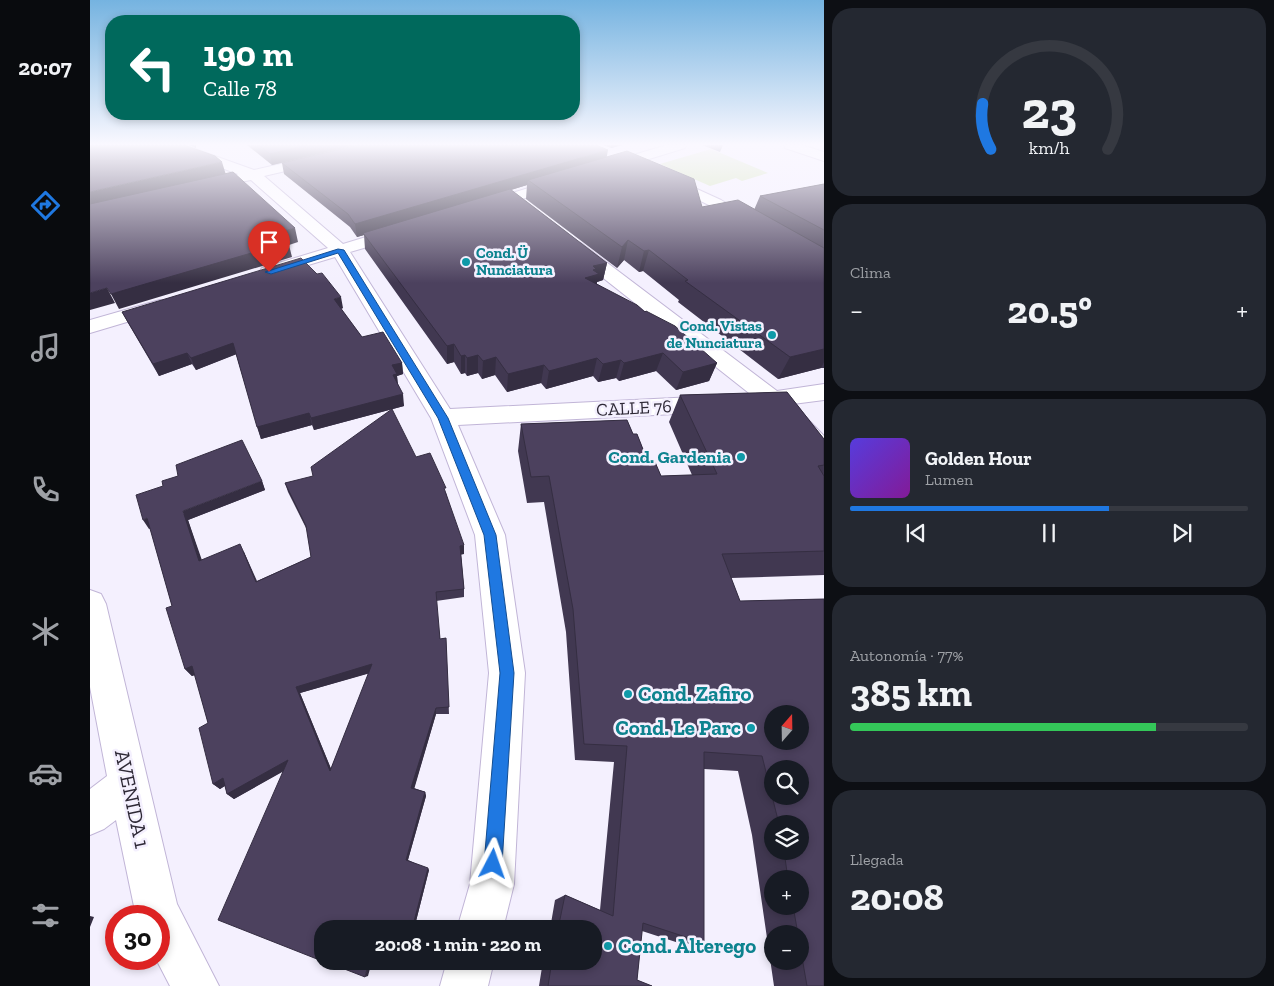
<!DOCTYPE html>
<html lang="es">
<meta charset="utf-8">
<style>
:root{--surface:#171b24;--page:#242831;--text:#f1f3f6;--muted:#9ea1a6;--line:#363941;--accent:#1f78e1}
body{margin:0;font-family:"Zilla Slab",serif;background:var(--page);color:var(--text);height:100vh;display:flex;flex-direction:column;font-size:19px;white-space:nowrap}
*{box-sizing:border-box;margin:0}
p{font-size:16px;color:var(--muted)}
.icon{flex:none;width:28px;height:28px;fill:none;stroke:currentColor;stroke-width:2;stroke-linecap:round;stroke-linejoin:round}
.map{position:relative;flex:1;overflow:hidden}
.side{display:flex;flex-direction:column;gap:8px;padding:8px;background:#0d0f14;width:450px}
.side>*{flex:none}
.banner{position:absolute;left:15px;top:15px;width:475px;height:105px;border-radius:20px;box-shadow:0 2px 8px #0003;background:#00695c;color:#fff;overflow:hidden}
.needle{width:32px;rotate:20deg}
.fabs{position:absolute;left:674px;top:705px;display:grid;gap:10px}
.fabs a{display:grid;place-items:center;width:45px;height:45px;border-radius:50%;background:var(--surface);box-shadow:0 2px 8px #0003;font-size:25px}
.speed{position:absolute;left:15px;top:905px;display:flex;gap:10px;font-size:25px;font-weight:700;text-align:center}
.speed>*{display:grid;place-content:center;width:65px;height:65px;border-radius:50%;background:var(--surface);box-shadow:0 2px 8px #0003;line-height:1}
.speed .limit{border:8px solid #d22;background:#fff;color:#111}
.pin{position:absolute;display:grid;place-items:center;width:42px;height:42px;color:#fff;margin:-51px -21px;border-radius:50% 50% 50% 0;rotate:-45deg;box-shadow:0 0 5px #0007}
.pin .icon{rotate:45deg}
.me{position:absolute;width:55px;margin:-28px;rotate:4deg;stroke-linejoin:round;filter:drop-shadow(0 0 4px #0008)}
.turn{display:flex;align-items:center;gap:18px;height:105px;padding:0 15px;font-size:22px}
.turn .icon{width:65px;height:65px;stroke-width:2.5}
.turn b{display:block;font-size:35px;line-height:42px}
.big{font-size:38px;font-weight:800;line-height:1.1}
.side .tile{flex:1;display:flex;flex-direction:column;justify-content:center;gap:8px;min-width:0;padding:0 18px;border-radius:20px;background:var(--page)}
.side .dial{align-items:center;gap:0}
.dial svg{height:130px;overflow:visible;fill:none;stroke:var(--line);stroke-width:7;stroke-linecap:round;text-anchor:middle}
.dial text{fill:var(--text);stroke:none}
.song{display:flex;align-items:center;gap:15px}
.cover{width:60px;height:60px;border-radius:8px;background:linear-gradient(135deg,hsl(250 70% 55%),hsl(290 70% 35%))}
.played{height:5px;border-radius:2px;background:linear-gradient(90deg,var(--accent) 65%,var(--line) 65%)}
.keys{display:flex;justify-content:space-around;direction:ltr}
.heat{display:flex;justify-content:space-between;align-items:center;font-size:28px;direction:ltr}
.charge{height:8px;border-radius:4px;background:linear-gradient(90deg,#34c759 77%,var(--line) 0)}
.trip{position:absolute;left:224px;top:920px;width:288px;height:50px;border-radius:20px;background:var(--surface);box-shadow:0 2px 8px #0003;font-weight:800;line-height:50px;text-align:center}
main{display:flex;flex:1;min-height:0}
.dock{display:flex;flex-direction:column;width:90px;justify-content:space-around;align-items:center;background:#090b0e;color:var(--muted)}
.dock .icon{width:35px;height:35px}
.dock .active{color:var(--accent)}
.dock b{font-size:22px;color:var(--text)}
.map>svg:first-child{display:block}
.green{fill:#d2e4b3}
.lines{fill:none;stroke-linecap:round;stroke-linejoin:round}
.minor-casing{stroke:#c1b5d7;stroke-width:2}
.major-casing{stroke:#c1b5d7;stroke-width:2}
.minor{fill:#fff;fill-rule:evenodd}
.major{fill:#fff;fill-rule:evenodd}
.wall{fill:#413851;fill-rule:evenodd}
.shaded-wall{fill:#352e42}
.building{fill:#4c415e;stroke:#352e42;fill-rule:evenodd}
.route{fill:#1f78e1;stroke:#144e92}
.culture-dot{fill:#0f9aa8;stroke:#f4f0fe;stroke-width:2}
.labels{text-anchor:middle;stroke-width:5;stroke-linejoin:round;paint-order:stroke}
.far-culture-label{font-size:15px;font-weight:bold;fill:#0d838f;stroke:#f4f0fe;text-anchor:start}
.street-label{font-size:18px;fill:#2e2936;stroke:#f4f0fe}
.culture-label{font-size:18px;font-weight:bold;fill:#0d838f;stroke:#f4f0fe;text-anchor:end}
.near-culture-label{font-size:21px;font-weight:bold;fill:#0d838f;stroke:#f4f0fe;text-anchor:start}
.near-street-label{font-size:21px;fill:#2e2936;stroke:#f4f0fe}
</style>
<main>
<nav class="dock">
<b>20:07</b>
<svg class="icon active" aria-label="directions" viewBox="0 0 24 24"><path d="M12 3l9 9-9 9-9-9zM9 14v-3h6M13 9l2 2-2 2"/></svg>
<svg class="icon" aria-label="music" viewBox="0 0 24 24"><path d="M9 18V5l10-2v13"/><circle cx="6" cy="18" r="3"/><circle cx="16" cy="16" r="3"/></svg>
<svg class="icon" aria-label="phone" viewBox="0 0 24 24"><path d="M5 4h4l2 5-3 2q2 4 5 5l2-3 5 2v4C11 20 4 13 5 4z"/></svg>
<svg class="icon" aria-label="climate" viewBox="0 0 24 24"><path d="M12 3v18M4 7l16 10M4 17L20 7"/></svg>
<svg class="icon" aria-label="car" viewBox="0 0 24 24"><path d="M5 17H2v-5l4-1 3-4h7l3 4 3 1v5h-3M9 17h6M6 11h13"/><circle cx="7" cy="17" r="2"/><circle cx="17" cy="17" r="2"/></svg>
<svg class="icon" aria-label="filters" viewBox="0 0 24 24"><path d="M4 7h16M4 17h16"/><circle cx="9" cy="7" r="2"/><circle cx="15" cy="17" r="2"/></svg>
</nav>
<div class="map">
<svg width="734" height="986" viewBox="0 0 734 986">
<rect width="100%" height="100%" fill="#f4f0fe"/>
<path class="green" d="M 621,149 L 678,173 L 652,181 L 646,178 L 620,186 L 570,164 Z"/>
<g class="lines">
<defs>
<path id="minor" d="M 76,145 L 94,145 L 164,170 L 274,145 L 296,145 L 295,148 L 174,176 L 253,244 L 309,227 L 315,228 L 317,232 L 315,236 L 260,252 L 360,409 L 624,396 L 632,398 L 636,404 L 632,410 L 624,412 L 368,425 L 415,535 L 435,673 L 424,884 L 413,929 L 367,929 L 380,884 L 399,673 L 385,535 L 341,418 L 245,257 L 178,277 L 172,276 L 169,272 L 172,268 L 238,248 L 161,180 L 150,182 L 145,181 L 143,178 L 148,174 L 77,148 Z
M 577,145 L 596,145 L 595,148 L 520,171 L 510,171 L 508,168 L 510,165 Z
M 574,174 L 631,200 L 666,220 L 668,223 L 666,226 L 654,226 L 621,206 L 569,181 L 567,178 L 569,175 Z
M 471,178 L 476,179 L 478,182 L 476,185 L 391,212 L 386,210 L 383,207 L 386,204 Z
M 485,242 L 491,243 L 687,391 L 734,384 L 734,400 L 703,404 L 734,436 L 734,462 L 725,460 L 701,431 L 678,408 L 666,407 L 662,401 L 664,397 L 479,251 L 476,247 L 479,243 Z
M 70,300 L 77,302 L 80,306 L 77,310 L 0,333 L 0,320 Z
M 0,590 L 11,594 L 16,604 L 87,904 L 129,986 L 80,986 L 66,959 L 69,959 L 69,916 L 46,916 L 26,820 L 14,829 L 0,835 L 0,789 L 17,776 L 0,687 Z
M 357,961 L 404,961 L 398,986 L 350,986 Z"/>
<path id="major" d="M 694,145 L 712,145 L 734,152 L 734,161 L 695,148 Z"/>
</defs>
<use href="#minor" class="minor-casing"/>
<use href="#major" class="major-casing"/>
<use href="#minor" class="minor"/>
<use href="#major" class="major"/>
</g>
<path class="wall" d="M 99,145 L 106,145 L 106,148 Z
M 157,145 L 266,145 L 182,165 Z
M 513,145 L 532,145 L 521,148 Z
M 612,145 L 633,145 L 630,152 Z
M 517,157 L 612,207 L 664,210 L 670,196 L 734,184 L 734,368 L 731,368 L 688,379 L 588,302 L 589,300 L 553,271 L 549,272 L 534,260 L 527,268 L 436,199 L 437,185 L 421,190 L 517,263 L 513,280 L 507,282 L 507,284 L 555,312 L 627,363 L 619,381 L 586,390 L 566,371 L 529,381 L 526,378 L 508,382 L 503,376 L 456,389 L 451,383 L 417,392 L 405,375 L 392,379 L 388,373 L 377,376 L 375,373 L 371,374 L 364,362 L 357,364 L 275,249 L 274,235 L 267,237 L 260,227 L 194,174 L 192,163 Z
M 253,308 L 251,309 L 272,337 L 312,363 L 313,374 L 307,376 L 308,386 L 314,406 L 224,430 L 222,425 L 171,439 L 146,354 L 106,370 L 102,364 L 69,376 L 38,323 L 32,312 Z
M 697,392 L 734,439 L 734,575 L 641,578 L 650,601 L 734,599 L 734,986 L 684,986 L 662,835 L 648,771 L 614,769 L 614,943 L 592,944 L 552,931 L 547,980 L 562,986 L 449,986 L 453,961 L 502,961 L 502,929 L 460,929 L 465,900 L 475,895 L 510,910 L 524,762 L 485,760 L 476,632 L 454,502 L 437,503 L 428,451 L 431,424 L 537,420 L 543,434 L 547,434 L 558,462 L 565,462 L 571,476 L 602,475 L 579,422 L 590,395 ZM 682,714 L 710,714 L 710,741 L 682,741 ZM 682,769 L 710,769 L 710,796 L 682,796 ZM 682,824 L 710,824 L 710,851 L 682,851 ZM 682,879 L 710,879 L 710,906 L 682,906 ZM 682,934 L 710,934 L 710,961 L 682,961 Z
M 326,457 L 356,493 L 374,554 L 371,554 L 374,589 L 374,597 L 346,601 L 350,639 L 356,638 L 359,714 L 346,714 L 324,788 L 335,792 L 336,796 L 318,860 L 339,870 L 324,929 L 311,929 L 193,771 L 144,799 L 137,794 L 135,786 L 130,789 L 123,784 L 118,723 L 105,675 L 102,676 L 95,669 L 82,606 L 60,528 L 59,529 L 172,481 L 175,490 L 98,520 L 111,560 L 154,552 L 167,581 L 221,557 L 217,530 L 198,492 L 195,483 ZM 279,673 L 241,769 L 210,693 Z"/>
<path class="shaded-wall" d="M 217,145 L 266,145 L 182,165 L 180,154 Z
M 521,145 L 532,145 L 521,148 Z
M 518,150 L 516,161 L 438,180 L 437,185 L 275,234 L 273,233 L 274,235 L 267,237 L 265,224 Z
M 132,162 L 136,175 L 0,207 L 0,192 Z
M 205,228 L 208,242 L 199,245 L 202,257 L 29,309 L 21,294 L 189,232 Z
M 538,240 L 534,260 L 527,268 L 532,247 Z
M 559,250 L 553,271 L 549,272 L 554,251 Z
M 517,263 L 513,280 L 507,282 L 505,292 L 495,278 L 503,266 Z
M 17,288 L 25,303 L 0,310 L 0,293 Z
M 251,297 L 253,308 L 246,310 L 244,299 Z
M 143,343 L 147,354 L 106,370 L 101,358 Z
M 364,344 L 364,362 L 357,364 L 357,346 Z
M 734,349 L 734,362 L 731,368 L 688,379 L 700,357 Z
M 97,353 L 102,364 L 69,376 L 63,364 Z
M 573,353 L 566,371 L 529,381 L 534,363 Z
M 375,355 L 375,373 L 371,374 L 371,356 Z
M 388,355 L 388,373 L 377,376 L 377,358 Z
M 406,357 L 405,375 L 392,379 L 393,361 Z
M 507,358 L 503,376 L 456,389 L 459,371 Z
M 531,360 L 526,378 L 508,382 L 513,364 Z
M 312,363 L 313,374 L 307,376 L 308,386 L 304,387 L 302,365 Z
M 627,363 L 619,381 L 586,390 L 593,372 Z
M 454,365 L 451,383 L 417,392 L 418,374 Z
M 313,394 L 314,406 L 224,430 L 221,418 Z
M 219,413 L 222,425 L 171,439 L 167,427 Z
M 172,481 L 175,490 L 98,520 L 115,569 L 109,561 L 93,511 Z
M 57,518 L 64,527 L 59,529 L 53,520 Z
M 150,544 L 154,552 L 170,590 L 166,582 Z
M 374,545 L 374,554 L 370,555 L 370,546 Z
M 282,664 L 284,672 L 210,693 L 244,776 L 240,771 L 206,687 Z
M 102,666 L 109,673 L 102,676 L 95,669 Z
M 346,708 L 346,714 L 323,793 L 321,788 Z
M 198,760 L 203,766 L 144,799 L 137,794 Z
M 133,778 L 139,783 L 130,789 L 123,784 Z
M 335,792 L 336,796 L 317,863 L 316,860 Z
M 338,868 L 339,870 L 324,929 L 322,929 Z
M 0,916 L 4,917 L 0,927 Z
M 291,921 L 293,923 L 292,929 L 289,929 Z
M 279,961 L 282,961 L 278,976 L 275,977 Z"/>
<path class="building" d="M 0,145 L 94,145 L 125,156 L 132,162 L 0,192 Z
M 169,145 L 217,145 L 180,154 Z
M 268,145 L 506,145 L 518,150 L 265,224 L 258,214 L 192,163 Z
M 537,151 L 604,179 L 612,207 L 648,200 L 734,248 L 734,349 L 700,357 L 595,281 L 598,280 L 559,250 L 554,251 L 538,240 L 532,247 L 438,180 Z
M 143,172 L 205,228 L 189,232 L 199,242 L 21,294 L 17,288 L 0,293 L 0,204 Z
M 734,184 L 734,230 L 670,196 Z
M 420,189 L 517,263 L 503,266 L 506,269 L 503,270 L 509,274 L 495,278 L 547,305 L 555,312 L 556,311 L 585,326 L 627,363 L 593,372 L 573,353 L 534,363 L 531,360 L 513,364 L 507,358 L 459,371 L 454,365 L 418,374 L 406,357 L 393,361 L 388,355 L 377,358 L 375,355 L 371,356 L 364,344 L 357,346 L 273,233 Z
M 211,258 L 227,274 L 232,273 L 251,297 L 244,299 L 272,337 L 293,332 L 312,363 L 302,365 L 307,374 L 303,375 L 313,394 L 221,418 L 219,413 L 167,427 L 143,343 L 101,358 L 97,353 L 63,364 L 32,312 Z
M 697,392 L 734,439 L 734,465 L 728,466 L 734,476 L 734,551 L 632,554 L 650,601 L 734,599 L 734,986 L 717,986 L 710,946 L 710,934 L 708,934 L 703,906 L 710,906 L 710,879 L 698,879 L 694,851 L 710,851 L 710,824 L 689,824 L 672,756 L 614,752 L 614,943 L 553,923 L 547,980 L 562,986 L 458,986 L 462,961 L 502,961 L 502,929 L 468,929 L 475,895 L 523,916 L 537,746 L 494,744 L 483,609 L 459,476 L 441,477 L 431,424 L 537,420 L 543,434 L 547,434 L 558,462 L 565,462 L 571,476 L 627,474 L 590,395 ZM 682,714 L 710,714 L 710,741 L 682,741 ZM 682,769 L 710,769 L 710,796 L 682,796 Z
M 302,409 L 326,457 L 340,453 L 356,488 L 354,488 L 374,545 L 370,546 L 374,589 L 346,592 L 350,639 L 356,638 L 359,707 L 346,708 L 321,788 L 335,792 L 316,860 L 338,868 L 322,929 L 311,929 L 291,921 L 289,929 L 232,929 L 232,961 L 128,920 L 198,760 L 137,794 L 133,778 L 123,784 L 109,728 L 118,723 L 102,666 L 95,669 L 76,608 L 82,606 L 57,518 L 53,520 L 46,495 L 73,486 L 72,481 L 88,476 L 86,465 L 152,440 L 172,481 L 93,511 L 109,561 L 150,544 L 166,582 L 221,557 L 216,526 L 195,483 L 223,476 L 221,467 ZM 282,664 L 240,771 L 206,687 Z
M 234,961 L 279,961 L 275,977 Z"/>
<linearGradient id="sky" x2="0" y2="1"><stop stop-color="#75b3e0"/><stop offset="0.51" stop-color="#faf8ff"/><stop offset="1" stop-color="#faf8ff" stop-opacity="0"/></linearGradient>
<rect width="734" height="283" fill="url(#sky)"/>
<path class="route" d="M 248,249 L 254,250 L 358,418 L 406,535 L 424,673 L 412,864 L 409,871 L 403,873 L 397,871 L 394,864 L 410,673 L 394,535 L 348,418 L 248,253 L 181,274 L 175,272 Z"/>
<g class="culture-dot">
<circle cx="376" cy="262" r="5"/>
<circle cx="682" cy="335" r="5"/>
<circle cx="651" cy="457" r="5"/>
<circle cx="538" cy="694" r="5"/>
<circle cx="661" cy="728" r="5"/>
<circle cx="518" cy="946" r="5"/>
</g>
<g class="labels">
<g class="far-culture-label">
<text x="386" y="258">Cond. Ü<tspan x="386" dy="17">Nunciatura</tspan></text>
<text x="672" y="331" text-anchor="end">Cond. Vistas<tspan x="672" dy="17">de Nunciatura</tspan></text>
</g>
<g class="street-label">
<text transform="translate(544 408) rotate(-3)" y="6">CALLE 76</text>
</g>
<g class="culture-label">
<text x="641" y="463">Cond. Gardenia</text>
</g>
<g class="near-culture-label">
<text x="548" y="701">Cond. Zafiro</text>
<text x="651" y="735" text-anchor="end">Cond. Le Parc</text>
<text x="528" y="953">Cond. Alterego</text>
</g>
<g class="near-street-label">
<text transform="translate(42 799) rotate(78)" y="7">AVENIDA 1</text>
</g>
</g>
</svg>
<div class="fabs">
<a><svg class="needle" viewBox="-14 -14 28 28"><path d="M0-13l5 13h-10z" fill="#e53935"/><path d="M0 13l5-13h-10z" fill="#9ea1a6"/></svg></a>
<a><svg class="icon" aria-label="search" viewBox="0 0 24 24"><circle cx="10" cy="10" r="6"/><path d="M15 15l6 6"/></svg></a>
<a><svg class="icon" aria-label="layers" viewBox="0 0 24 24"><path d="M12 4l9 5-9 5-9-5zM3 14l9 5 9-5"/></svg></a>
<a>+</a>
<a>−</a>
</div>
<div class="speed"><div class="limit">30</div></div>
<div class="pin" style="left:179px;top:272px;background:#d93025"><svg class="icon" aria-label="arrive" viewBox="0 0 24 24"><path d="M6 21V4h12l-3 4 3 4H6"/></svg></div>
<svg class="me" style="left:403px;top:864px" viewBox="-20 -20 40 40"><path d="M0-17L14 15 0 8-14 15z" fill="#1f78e1" stroke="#fff" stroke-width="4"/></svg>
<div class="trip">20:08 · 1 min · 220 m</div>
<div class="banner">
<div class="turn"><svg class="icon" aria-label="left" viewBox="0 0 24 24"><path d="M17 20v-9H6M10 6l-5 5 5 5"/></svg><div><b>190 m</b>Calle 78</div></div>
</div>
</div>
<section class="side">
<div class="tile dial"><svg viewBox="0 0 100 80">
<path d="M14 69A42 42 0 1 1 86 69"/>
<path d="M14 69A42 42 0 0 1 9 41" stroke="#1f78e1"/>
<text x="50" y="56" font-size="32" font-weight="700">23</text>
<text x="50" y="72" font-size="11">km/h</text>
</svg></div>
<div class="tile"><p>Clima</p>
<div class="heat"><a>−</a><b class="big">20.5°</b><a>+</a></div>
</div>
<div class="tile">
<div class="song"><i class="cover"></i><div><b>Golden Hour</b><p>Lumen</p></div></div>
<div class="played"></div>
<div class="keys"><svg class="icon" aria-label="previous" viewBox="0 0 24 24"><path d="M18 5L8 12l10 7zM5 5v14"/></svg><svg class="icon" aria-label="pause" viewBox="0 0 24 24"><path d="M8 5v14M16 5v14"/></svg><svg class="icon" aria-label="next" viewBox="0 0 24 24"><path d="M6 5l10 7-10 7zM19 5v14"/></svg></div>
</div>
<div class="tile"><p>Autonomía · 77%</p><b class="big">385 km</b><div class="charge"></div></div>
<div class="tile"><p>Llegada</p><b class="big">20:08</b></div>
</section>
</main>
